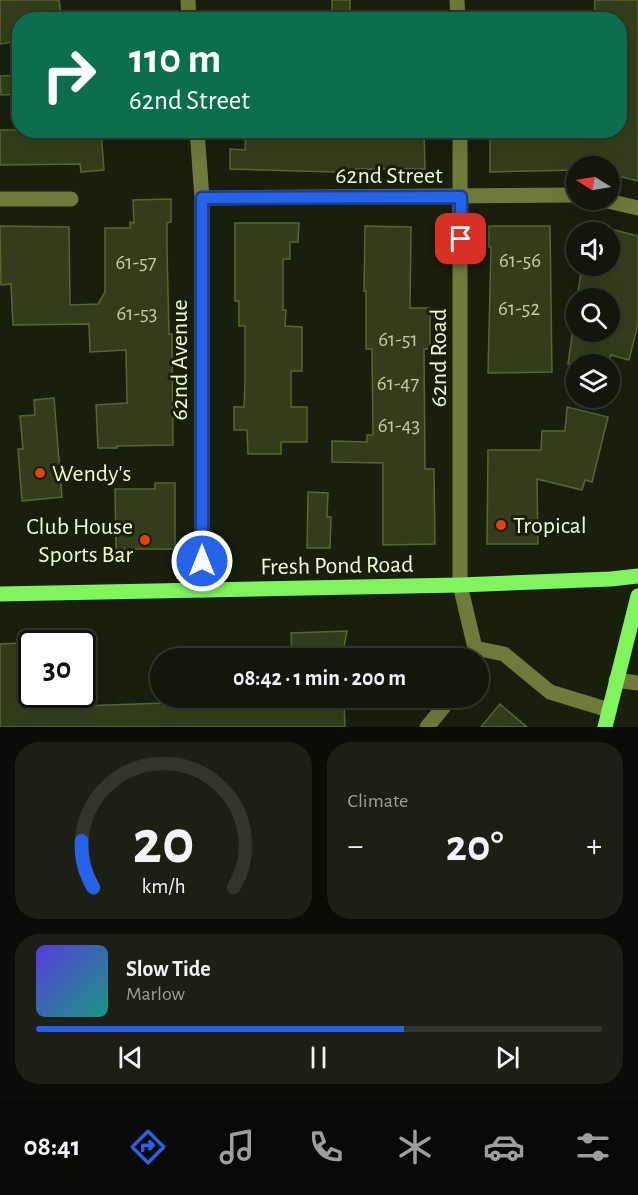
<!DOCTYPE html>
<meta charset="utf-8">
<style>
:root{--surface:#13160a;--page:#1c1f13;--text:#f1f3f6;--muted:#9d9f9c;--line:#32352b;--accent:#2563eb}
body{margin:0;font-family:"Alegreya Sans",sans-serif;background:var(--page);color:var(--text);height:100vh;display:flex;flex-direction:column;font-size:22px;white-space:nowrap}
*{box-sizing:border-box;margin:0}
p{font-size:20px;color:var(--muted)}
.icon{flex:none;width:33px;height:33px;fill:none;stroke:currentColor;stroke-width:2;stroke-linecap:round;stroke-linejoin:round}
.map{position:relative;height:727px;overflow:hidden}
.details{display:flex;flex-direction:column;gap:15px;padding:15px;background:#0a0c06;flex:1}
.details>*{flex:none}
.guide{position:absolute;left:12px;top:12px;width:615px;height:126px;border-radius:24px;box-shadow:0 6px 24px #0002,0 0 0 2px var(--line);background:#0b6e4f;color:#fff;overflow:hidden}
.needle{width:39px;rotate:281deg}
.controls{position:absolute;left:566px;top:156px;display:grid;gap:12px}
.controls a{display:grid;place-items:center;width:54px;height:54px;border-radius:50%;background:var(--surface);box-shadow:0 6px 24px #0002,0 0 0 2px var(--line);font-size:30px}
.speed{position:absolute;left:18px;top:630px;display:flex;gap:12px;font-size:30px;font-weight:700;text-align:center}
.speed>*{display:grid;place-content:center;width:78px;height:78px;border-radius:50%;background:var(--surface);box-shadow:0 6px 24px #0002,0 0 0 2px var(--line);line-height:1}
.speed .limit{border:3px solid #111;border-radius:9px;background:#fff;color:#111}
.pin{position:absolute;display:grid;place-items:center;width:51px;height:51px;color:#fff;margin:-26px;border-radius:12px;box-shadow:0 3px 9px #0006}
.me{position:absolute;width:66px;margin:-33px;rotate:0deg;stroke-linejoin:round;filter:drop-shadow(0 0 4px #0008)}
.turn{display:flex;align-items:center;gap:21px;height:126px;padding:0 18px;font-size:27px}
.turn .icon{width:78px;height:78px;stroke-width:2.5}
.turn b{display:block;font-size:42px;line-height:51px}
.big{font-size:45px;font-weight:600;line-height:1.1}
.details .tile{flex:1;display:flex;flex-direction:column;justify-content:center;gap:9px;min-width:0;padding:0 21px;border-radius:24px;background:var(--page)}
.details .dial{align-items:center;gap:0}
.dial svg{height:156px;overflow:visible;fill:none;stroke:var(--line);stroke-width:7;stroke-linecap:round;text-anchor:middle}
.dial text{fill:var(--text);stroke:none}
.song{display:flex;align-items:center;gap:18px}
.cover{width:72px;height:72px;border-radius:9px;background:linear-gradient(135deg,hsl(250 70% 55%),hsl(170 70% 35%))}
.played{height:6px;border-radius:3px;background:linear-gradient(90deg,var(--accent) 65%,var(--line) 65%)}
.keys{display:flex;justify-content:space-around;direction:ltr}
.heat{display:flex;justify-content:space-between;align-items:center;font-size:33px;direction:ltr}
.details .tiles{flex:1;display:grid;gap:15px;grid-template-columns:1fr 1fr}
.tile:last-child{grid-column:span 2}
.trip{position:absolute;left:150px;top:648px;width:339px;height:60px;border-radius:30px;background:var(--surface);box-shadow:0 6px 24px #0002,0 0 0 2px var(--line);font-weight:600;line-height:60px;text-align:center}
.menu{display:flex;height:96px;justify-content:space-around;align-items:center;background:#080904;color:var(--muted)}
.menu .icon{width:42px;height:42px}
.menu .selected{color:var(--accent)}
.menu b{font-size:27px;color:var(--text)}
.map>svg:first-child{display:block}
.building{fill:#323e1b;stroke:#55682e;stroke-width:1.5}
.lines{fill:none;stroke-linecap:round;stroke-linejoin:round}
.minor{stroke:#707a3b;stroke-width:15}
.major{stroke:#80f55b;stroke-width:15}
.route-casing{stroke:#184099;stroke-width:15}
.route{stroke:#2563eb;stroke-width:10}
.poi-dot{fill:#e8410e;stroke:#191e0d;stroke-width:2}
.labels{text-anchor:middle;stroke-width:6;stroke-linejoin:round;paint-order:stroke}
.number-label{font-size:21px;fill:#c1cca0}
.street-label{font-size:24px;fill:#f1fccd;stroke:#191e0d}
.poi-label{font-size:24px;fill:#f1fccd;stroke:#191e0d;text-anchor:start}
</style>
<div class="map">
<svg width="638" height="727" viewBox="0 0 638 727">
<rect width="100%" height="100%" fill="#191e0d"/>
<path class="building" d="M 0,0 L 59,0 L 62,20 L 20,20 L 20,41 L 0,44 Z
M 332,0 L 350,0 L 350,20 L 332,20 Z
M 595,0 L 638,0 L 638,181 L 609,174 L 609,166 L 576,166 L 576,170 L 490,172 L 490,139 L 546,138 L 546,130 L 620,130 L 620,20 L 594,20 Z
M 19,75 L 20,94 L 1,95 L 0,76 Z
M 0,130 L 101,130 L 104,170 L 81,172 L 80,164 L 0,165 Z
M 246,130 L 424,130 L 425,169 L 354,169 L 354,171 L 334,172 L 230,169 L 230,149 L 245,150 Z
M 171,199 L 171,222 L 167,223 L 167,249 L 169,334 L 172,334 L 173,445 L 117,446 L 117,448 L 98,448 L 96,405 L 127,403 L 126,350 L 90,352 L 89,324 L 13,325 L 11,284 L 1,285 L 0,226 L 69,227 L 70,305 L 98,304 L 105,292 L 105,228 L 130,228 L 130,222 L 134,223 L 133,200 Z
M 235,223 L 299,223 L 298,242 L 290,242 L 290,259 L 283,259 L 283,310 L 286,310 L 285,326 L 302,327 L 302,371 L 291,371 L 291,407 L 307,407 L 307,442 L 281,442 L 281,454 L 248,454 L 247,430 L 234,430 L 234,407 L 244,407 L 245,383 L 245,326 L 239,326 L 239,301 L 235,301 Z
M 587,223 L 638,236 L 638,324 L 629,360 L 611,355 L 608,364 L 568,364 L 576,307 L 576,332 L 609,332 L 609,298 L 577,298 L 582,266 L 609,266 L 609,232 L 586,232 Z
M 365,226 L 411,227 L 410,308 L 430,308 L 430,349 L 424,349 L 425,469 L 434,469 L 435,544 L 383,545 L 383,463 L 332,462 L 332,441 L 367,442 L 367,435 L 373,435 L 372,349 L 366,349 L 366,291 L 364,291 Z
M 489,226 L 550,226 L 552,372 L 488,373 L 491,247 L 489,247 Z
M 54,398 L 62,497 L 22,501 L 18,449 L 23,449 L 20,416 L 35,415 L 34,400 Z
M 567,407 L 608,417 L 592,482 L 585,480 L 582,490 L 537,479 L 538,544 L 487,544 L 488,450 L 541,450 L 542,431 L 565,431 Z
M 155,483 L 175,483 L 175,549 L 116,549 L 115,489 L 155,489 Z
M 308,492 L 328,493 L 327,517 L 331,517 L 330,548 L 307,548 Z
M 347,631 L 342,658 L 292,658 L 291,633 Z
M 20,643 L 21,692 L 24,692 L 25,708 L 191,702 L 190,698 L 344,698 L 345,727 L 0,727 L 0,644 Z
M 500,704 L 508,711 L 527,727 L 481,727 Z"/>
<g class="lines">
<path class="minor" d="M 188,0 L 189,20
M 457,0 L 458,20
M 197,130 L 202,198 L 202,590
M 460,130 L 460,585 L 475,648 L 471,658
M 202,198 L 576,195
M 0,199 L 71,199
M 603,200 L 638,208
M 475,648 L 504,654 L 550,692 L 609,710
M 616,680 L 638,683
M 427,727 L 451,698"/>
<path class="major" d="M 0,594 L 460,585 L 611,579 L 638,576
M 605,727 L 638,596"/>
</g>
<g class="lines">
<defs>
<path id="route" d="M 202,561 L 202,198 L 461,197 L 461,239"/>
</defs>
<use href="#route" class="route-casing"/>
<use href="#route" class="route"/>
</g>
<g class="poi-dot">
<circle cx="40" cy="473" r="6"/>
<circle cx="501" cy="525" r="6"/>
<circle cx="145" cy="540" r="6"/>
</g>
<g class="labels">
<g class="number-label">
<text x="520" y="267">61-56</text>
<text x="136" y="269">61-57</text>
<text x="519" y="315">61-52</text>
<text x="137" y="320">61-53</text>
<text x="398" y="346">61-51</text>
<text x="398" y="390">61-47</text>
<text x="399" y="432">61-43</text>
</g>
<g class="street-label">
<text x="389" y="183">62nd Street</text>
<text transform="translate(438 358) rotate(-90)" y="8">62nd Road</text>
<text transform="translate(179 360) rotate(-90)" y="8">62nd Avenue</text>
<text transform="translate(337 565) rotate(-1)" y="8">Fresh Pond Road</text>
</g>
<g class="poi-label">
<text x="52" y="481">Wendy's</text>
<text x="513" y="533">Tropical</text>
<text x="133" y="534" text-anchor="end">Club House<tspan x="133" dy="28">Sports Bar</tspan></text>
</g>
</g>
</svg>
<div class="controls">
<a><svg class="needle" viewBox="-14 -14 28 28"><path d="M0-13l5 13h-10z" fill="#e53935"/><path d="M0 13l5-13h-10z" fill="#9d9f9c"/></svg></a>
<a><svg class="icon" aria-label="sound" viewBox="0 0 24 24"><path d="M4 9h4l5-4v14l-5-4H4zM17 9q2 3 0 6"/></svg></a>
<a><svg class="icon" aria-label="search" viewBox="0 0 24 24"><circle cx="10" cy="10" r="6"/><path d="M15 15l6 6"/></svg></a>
<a><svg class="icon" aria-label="layers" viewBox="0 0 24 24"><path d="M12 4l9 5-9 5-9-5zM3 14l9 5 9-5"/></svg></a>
</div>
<div class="speed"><div class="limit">30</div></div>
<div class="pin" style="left:461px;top:239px;background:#d93025"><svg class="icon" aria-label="arrive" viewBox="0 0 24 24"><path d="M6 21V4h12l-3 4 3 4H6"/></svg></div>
<svg class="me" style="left:202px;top:561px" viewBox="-20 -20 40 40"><circle r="17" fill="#2563eb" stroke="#fff" stroke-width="3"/><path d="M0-11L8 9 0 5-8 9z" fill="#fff"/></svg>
<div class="trip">08:42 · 1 min · 200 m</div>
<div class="guide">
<div class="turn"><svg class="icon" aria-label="right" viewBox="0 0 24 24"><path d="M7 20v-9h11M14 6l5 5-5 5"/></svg><div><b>110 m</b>62nd Street</div></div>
</div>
</div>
<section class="details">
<div class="tiles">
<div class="tile dial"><svg viewBox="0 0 100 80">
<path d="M14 69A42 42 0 1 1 86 69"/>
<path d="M14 69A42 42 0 0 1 8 45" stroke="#2563eb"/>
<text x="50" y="56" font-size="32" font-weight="700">20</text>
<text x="50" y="72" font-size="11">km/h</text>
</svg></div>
<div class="tile"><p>Climate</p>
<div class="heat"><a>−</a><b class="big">20°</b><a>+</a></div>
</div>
<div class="tile">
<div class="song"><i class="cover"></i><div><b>Slow Tide</b><p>Marlow</p></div></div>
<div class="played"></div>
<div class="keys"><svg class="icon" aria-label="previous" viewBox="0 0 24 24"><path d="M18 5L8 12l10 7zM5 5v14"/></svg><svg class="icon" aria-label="pause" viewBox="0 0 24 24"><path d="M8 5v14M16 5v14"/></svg><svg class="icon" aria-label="next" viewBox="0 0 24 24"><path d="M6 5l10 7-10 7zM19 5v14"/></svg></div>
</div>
</div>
</section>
<nav class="menu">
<b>08:41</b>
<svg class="icon selected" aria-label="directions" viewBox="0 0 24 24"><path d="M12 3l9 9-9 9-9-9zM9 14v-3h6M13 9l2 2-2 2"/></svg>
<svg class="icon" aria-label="music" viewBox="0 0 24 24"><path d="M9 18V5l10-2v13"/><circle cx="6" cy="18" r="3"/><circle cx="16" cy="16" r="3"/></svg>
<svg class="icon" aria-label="phone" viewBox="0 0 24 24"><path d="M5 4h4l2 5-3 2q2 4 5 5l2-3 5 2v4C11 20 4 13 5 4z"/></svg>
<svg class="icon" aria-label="climate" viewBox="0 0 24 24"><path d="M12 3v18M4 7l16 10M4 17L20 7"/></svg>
<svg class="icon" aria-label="car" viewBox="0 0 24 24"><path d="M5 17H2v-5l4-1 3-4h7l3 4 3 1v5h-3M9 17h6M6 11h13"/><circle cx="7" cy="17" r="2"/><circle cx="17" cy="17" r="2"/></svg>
<svg class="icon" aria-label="filters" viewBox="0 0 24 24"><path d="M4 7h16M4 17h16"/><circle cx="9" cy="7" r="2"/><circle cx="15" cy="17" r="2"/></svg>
</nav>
